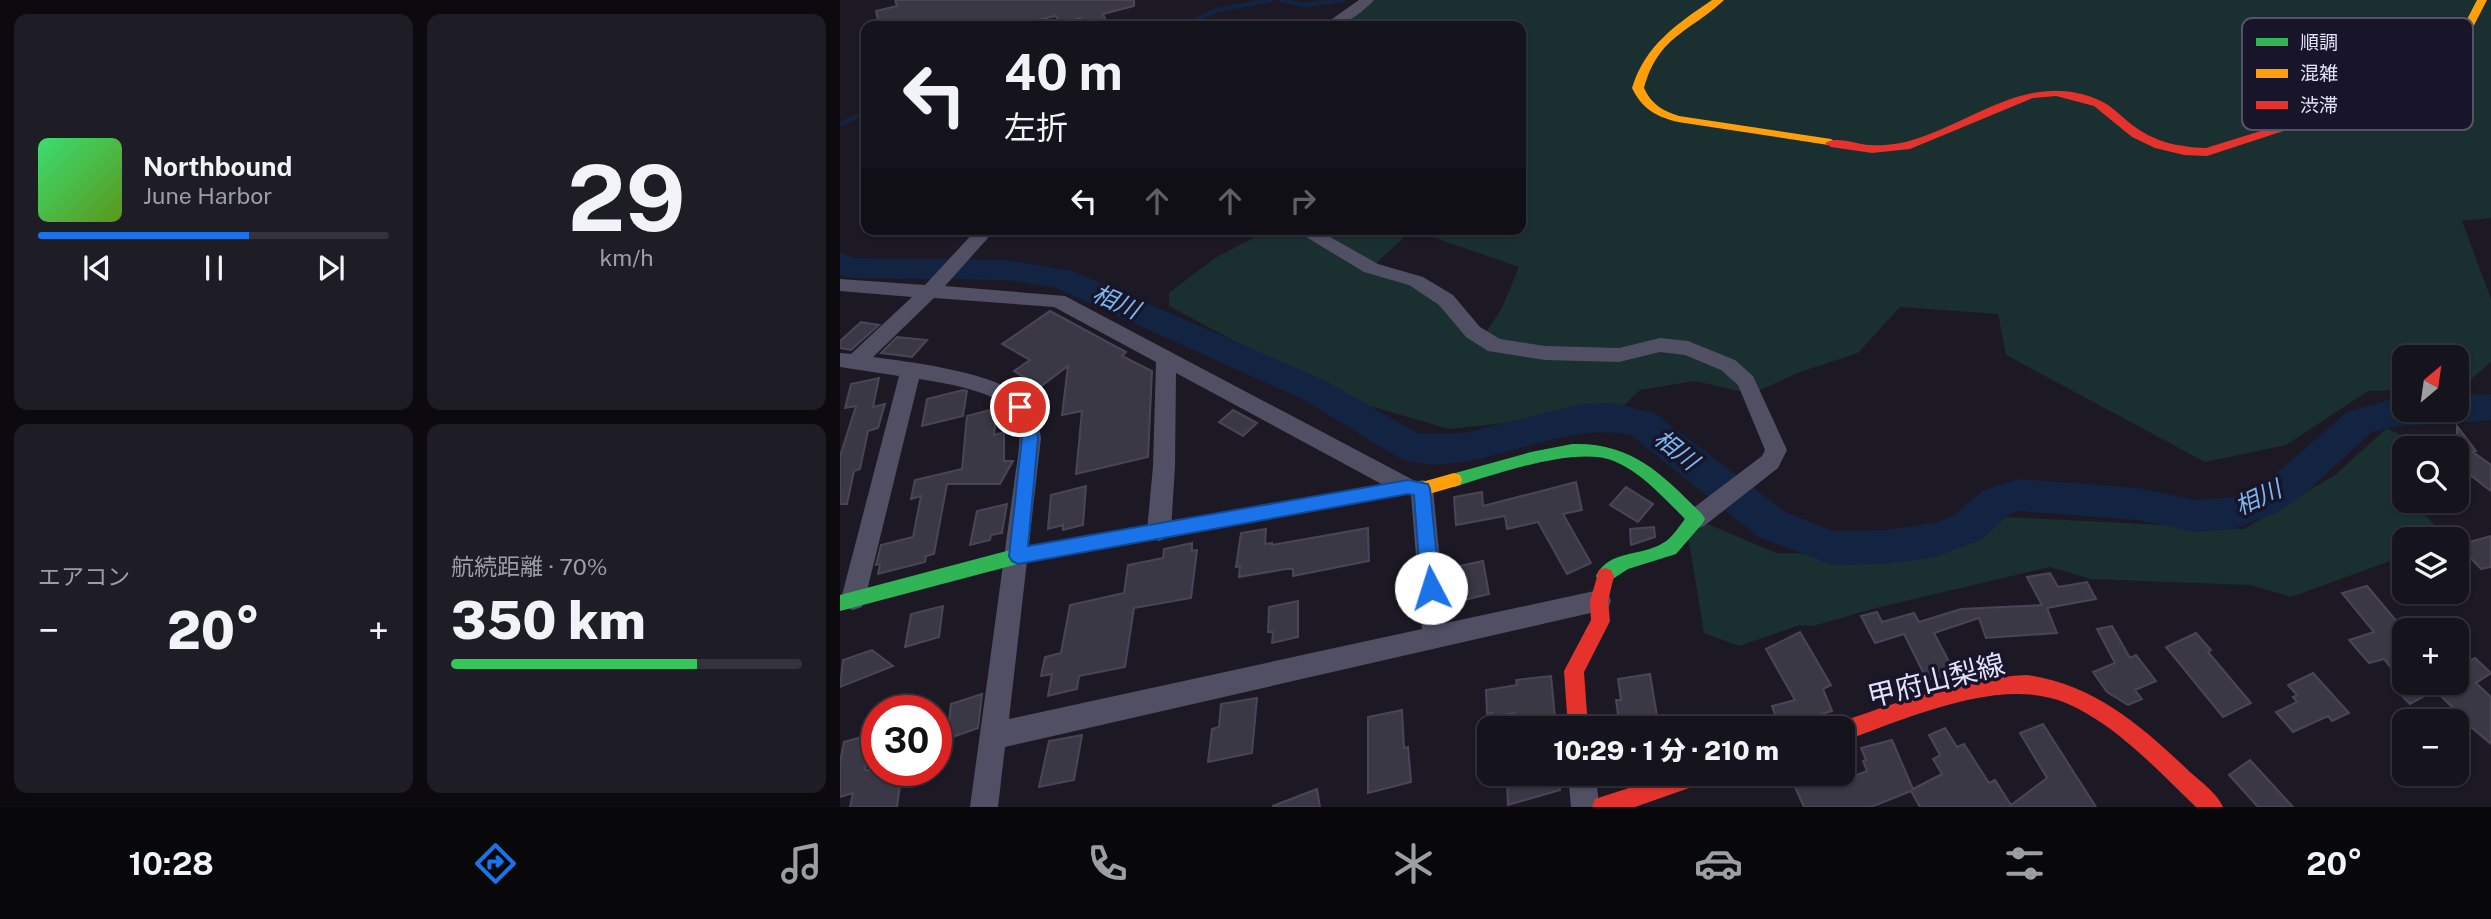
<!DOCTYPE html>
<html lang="ja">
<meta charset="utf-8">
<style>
:root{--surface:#15131c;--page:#1e1c25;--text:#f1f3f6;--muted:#9d9ea3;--line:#34323b;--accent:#1a73e8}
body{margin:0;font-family:"Public Sans","Noto Sans JP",sans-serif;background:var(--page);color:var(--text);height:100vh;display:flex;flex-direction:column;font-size:26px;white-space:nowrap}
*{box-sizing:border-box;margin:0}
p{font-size:23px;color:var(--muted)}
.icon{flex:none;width:38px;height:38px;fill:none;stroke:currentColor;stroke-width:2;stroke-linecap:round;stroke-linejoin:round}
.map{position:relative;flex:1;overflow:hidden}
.panel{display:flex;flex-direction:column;gap:14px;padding:14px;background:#0c0a0f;width:840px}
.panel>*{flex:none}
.banner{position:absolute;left:21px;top:21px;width:665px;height:214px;border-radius:14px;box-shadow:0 2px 5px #0004,0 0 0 2px var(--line);background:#15131c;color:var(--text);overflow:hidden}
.needle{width:46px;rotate:29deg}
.buttons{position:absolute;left:1552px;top:345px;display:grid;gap:14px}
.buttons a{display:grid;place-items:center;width:77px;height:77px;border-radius:14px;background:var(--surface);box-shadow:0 2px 5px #0004,0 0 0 2px var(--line);font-size:35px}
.speed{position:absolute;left:21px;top:695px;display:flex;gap:14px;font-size:35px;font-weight:700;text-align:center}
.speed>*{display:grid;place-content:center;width:91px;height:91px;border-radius:50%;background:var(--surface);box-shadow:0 2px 5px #0004,0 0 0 2px var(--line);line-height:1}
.speed .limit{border:10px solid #d22;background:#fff;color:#111}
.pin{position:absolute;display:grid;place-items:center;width:60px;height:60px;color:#fff;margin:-30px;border:4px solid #fff;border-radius:50%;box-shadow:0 2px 7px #0007}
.me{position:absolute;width:77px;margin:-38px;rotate:355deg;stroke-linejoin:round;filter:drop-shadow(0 0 5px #0008)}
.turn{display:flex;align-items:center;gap:24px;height:147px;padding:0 28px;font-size:32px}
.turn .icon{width:91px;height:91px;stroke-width:2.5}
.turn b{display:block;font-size:49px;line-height:60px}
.lanes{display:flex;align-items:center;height:66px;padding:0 28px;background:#0003;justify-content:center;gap:35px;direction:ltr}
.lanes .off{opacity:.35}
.big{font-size:52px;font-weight:800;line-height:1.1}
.panel .tile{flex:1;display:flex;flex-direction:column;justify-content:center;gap:10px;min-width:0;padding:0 24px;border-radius:14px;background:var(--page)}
.panel .dial{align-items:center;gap:0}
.dial b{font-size:91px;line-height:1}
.song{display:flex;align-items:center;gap:21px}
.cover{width:84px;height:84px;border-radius:10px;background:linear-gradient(135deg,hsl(140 70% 55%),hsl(90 70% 35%))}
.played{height:7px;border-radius:4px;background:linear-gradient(90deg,var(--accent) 60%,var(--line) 60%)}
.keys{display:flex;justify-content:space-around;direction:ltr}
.heat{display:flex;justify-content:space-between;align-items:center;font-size:38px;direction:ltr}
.charge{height:10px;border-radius:5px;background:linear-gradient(90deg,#34c759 70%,var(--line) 0)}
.panel .tiles{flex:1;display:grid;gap:14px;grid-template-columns:repeat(2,1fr)}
.trip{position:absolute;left:637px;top:716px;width:378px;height:70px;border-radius:14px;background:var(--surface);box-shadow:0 2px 5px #0004,0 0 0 2px var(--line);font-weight:800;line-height:70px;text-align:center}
.tab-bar{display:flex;height:112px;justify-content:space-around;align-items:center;background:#08080b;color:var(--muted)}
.tab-bar .icon{width:49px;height:49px}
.tab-bar .active{color:var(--accent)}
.tab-bar b{font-size:32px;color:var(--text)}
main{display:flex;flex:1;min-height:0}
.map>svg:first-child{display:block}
.green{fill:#192f30;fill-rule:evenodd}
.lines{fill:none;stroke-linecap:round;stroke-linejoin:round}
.stream{stroke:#132442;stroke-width:4.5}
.river{fill:#132442;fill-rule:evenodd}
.building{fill:#3b3846;stroke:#494557;stroke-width:2}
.street{fill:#514f64;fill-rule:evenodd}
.fast{fill:#30b455;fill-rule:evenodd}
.slow{fill:#ff9f0a;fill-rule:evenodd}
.jam{fill:#e5322d;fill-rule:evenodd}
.route{fill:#1a73e8;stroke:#114b97;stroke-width:2}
.labels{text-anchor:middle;stroke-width:7;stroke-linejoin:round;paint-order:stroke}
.water-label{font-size:24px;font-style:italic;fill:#7ab9f0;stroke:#18142a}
.near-street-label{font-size:28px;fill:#e4e1fc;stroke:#18142a}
.key{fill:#18142a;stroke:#555269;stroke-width:2}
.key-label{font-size:19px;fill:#e4e1fc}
</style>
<main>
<section class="panel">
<div class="tiles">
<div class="tile">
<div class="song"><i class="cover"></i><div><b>Northbound</b><p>June Harbor</p></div></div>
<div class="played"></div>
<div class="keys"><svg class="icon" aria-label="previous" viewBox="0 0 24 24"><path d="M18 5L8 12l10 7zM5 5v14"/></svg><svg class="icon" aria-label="pause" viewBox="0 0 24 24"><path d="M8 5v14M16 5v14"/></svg><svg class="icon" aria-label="next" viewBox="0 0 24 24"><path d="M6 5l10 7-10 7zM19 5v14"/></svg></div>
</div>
<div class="tile dial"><b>29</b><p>km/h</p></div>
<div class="tile"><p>エアコン</p>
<div class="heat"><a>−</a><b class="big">20°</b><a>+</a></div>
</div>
<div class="tile"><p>航続距離 · 70%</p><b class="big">350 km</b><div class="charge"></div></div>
</div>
</section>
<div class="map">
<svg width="1651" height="807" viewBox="0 0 1651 807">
<rect width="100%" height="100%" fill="#1c1925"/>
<path class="green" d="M 531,0 L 1651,0 L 1651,218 L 1622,221 L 1651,299 L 1651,362 L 1621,388 L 1617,389 L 1617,357 L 1564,357 L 1564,390 L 1528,391 L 1446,445 L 1365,462 L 1166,355 L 1158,314 L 1060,307 L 1018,353 L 957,373 L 912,394 L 855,381 L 800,390 L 778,411 L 609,429 L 499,397 L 329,306 L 329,293 L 375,258 L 431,229 L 681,229 L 681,26 L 501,26 ZM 572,230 L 679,267 L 662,308 L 642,338 L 576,281 L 532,267 Z
M 1547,428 L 1579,445 L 1579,448 L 1564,448 L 1564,500 L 1582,501 L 1583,513 L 1608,539 L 1564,539 L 1564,556 L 1451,597 L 1410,585 L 1250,579 L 1210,567 L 1036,608 L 973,626 L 960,625 L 899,646 L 864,633 L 847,530 L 856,519 L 936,553 L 1043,555 L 1116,539 L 1142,522 L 1167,517 L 1404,529 L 1495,475 Z"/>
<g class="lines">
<path class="stream" d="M 442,0 L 463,5 L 503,0
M 343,26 L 377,10 L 431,0
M 0,124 L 26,113"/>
<path class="river" d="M 0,253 L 16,258 L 167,260 L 233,271 L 486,381 L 579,434 L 624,433 L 742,404 L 773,403 L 814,413 L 947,513 L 993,531 L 1046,530 L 1094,523 L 1113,516 L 1144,490 L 1179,479 L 1298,488 L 1356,500 L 1392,497 L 1412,490 L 1438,472 L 1507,412 L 1552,399 L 1564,399 L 1564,410 L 1617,410 L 1617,396 L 1651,394 L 1651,420 L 1552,427 L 1532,432 L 1464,494 L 1438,512 L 1393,529 L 1356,532 L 1298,520 L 1179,511 L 1169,514 L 1141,540 L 1095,557 L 1046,564 L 992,565 L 919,537 L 791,435 C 715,418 633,483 561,459 L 462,399 L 216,288 L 167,280 L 12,278 L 0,275 Z"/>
</g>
<path class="building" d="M 55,0 L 294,0 L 294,6 L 263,14 L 268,26 L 243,26 L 240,18 L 219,24 L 216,16 L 168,26 L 39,26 L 36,11 L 57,6 Z
M 210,311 L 286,352 L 282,356 L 312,371 L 308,457 L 236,474 L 242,411 L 222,415 L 228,366 L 200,387 L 174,371 L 190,360 L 162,344 Z
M 21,322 L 39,325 L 11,350 L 0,348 L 0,341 Z
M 57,337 L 87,340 L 72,357 L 41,353 Z
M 39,378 L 33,407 L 45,404 L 38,428 L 28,431 L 20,469 L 14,471 L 7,504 L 0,504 L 0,456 L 16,406 L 5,408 L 11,384 Z
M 123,390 L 127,391 L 123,416 L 82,426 L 87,399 Z
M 157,408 L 154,435 L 164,432 L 164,461 L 173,461 L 160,484 L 107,484 L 94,554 L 86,556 L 85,562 L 38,574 L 40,564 L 36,565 L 41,545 L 73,537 L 81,496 L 71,499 L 75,480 L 122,469 L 127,416 Z
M 393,410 L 417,423 L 403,436 L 379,422 Z
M 1617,426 L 1636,451 L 1633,452 L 1651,465 L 1651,491 L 1617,465 Z
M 736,482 L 742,510 L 723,514 L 751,563 L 727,574 L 698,522 L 667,529 L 665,516 L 616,525 L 614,497 L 642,492 L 643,506 Z
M 246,486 L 243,525 L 223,530 L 223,525 L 208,529 L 211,495 Z
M 786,487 L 813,504 L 798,522 L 770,505 Z
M 167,504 L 162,533 L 151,535 L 150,540 L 130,545 L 137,511 Z
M 814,527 L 815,537 L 791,545 L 790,529 Z
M 528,528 L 529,561 L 453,576 L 453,569 L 446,569 L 399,577 L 400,566 L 396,567 L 401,533 L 426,529 L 425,544 L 432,543 L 432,545 Z
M 1651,536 L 1651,567 L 1641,569 L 1618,545 Z
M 352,543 L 352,551 L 357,550 L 351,598 L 294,608 L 285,667 L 239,676 L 237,689 L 208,696 L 212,674 L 201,676 L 205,657 L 221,653 L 230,605 L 284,593 L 288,565 L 323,558 L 324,549 Z
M 643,561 L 649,594 L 620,601 L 615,567 Z
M 1210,573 L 1218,587 L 1247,582 L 1256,599 L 1207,608 L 1217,633 L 1146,638 L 1139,618 L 1094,633 L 1115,673 L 1087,680 L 1064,634 L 1035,643 L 1021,616 L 1037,612 L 1042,622 L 1074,613 L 1079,622 L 1121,609 L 1202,605 L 1187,577 Z
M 1527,586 L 1564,630 L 1564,683 L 1544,659 L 1529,663 L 1509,640 L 1534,632 L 1502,593 Z
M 458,601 L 458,637 L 432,643 L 433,632 L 428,632 L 429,607 Z
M 103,606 L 99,637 L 65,647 L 71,614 Z
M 1272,626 L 1290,658 L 1296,655 L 1316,681 L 1295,690 L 1302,699 L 1288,705 L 1267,692 L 1253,672 L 1275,663 L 1257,629 Z
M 960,632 L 991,685 L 983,689 L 992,711 L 939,726 L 932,706 L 955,700 L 926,649 Z
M 1356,633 L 1371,650 L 1368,652 L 1411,703 L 1383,717 L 1326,647 Z
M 32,650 L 53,666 L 0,687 L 3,660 Z
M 1635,658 L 1651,673 L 1636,683 L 1651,697 L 1651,744 L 1631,727 L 1617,735 L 1618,713 L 1595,690 L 1570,704 L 1559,693 L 1578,682 L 1617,682 L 1617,665 L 1619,667 Z
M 1473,673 L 1509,713 L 1492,721 L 1488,716 L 1453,732 L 1436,712 L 1457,702 L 1453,697 L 1457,695 L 1448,685 Z
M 810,674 L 819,728 L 780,728 L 776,700 L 781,700 L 778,679 Z
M 711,676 L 716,728 L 675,728 L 674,713 L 652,717 L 652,713 L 647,714 L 646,690 L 677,685 L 676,680 Z
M 142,694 L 138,728 L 107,739 L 111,704 Z
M 417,698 L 412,753 L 368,762 L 372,729 L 379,727 L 381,704 Z
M 562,710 L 564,748 L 568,747 L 571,782 L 528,793 L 528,717 Z
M 1203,724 L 1256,807 L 1080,807 L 1071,791 L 1031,807 L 964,807 L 949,774 L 986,774 L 991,785 L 1027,771 L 1023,761 L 1026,760 L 1021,748 L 1052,740 L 1073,789 L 1102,774 L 1093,759 L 1100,755 L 1089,735 L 1105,728 L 1117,747 L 1124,744 L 1149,783 L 1155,780 L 1171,805 L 1207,778 L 1180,733 Z
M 32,734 L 25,770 L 62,770 L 57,807 L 10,807 L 13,793 L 0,797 L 0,762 L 4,742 Z
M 242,735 L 234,780 L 199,787 L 209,741 Z
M 1410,760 L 1453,807 L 1418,807 L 1389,775 Z
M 679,774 L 719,774 L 720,790 L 668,805 L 667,784 L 679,782 Z
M 477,789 L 480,807 L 434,807 L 433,806 Z"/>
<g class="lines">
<path class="street" d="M 519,0 L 534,0 C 519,16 504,26 482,26 Z
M 137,229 L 156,229 L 105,286 L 225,296 L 577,482 L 582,480 L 590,482 L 593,489 L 606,623 L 759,590 L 768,593 L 771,601 L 768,609 L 165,747 L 158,807 L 130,807 L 174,484 C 176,464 185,433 174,414 C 159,391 104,383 79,379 L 25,599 L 22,607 L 13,610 L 4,607 L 1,599 L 59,376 L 0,367 L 0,353 L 11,354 L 72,297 L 0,291 L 0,279 L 85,285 ZM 94,298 L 214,307 L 316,362 L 313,466 L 307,531 L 311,538 L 319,541 L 327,538 L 331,531 L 335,466 L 336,373 L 560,494 L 571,495 L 582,629 L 169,719 L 201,438 C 199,426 196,412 188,402 C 163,373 71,362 33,357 Z
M 453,229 L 476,229 L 538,264 L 583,277 L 613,295 L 640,327 L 660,339 L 705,346 L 779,348 L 820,338 L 848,341 L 895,360 L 913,376 L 947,450 L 938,468 L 864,526 L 856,529 L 848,526 L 844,519 L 848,512 L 922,456 L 925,450 L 898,385 L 881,370 L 845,355 L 820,352 L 779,362 L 705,360 L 648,351 L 626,337 L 599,305 L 569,285 L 524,272 Z
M 728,774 L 756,774 L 759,807 L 731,807 Z"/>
<path class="fast" d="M 732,444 C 792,442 822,474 862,514 L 865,519 L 862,524 L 836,554 L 788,569 L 765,584 L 759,582 L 756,576 C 769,549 801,557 823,543 C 832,538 838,528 845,519 C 824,498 802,473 774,461 C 736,445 653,475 614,487 L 608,485 L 606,480 L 608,475 L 691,452 Z
M 302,526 L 308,529 L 311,534 L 308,539 L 302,542 L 178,564 L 0,611 L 0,595 L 178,548 Z"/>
<path class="slow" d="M 872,0 L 884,0 C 849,33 819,35 804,88 C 811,104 823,111 839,116 L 991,139 L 997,143 L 995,146 L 838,122 C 817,117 802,109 792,88 C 805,45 837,24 872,0 Z
M 1637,0 L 1647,0 L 1629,35 L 1542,93 L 1534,93 L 1534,89 L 1621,31 Z
M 614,473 L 620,475 L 622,480 L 620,485 L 582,496 L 568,494 L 302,542 L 296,539 L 293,534 L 296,529 L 302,526 L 568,480 L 582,482 Z"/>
<path class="jam" d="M 1538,88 L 1542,89 L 1542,93 L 1502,112 L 1367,156 L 1344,155 L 1315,148 L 1292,137 L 1254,106 L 1216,96 L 1193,98 L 1070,149 L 1032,153 L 991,147 L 985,143 C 996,135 1018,145 1031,145 C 1043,146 1058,144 1069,141 C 1134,123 1190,68 1261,101 C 1272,106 1282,117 1291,124 C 1314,142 1338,147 1366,148 L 1494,108 Z
M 765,568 L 771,570 L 774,576 L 768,601 L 770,621 L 744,672 L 748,728 L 728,728 L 724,671 L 751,620 L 750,601 L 759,570 Z
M 1187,675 C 1254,684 1303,727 1350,772 C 1361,782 1377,793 1383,807 L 1356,807 C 1317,770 1277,725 1226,703 C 1160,675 1067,719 1003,741 L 1003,728 L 994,728 L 996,724 L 1003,721 C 1063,701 1122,678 1187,675 Z
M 832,774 L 873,774 L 869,781 L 795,807 L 752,807 L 755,799 Z"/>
</g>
<path class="route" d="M 180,401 L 186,403 L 196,421 L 198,438 L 188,546 L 568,480 L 588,484 L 590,489 L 600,588 L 597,594 L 591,596 L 584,594 L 581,588 L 574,495 L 568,494 L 178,564 L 172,561 L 169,556 L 182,438 L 179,421 L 172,407 Z"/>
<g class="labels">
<g class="water-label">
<text transform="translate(276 302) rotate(24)" y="8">相川</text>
<text transform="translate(836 450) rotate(38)" y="8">相川</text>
<text transform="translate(1418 498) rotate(-25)" y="8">相川</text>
</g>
<g class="near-street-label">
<text transform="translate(1096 680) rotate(-14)" y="10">甲府山梨線</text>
</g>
</g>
<rect x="1402" y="18" width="231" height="112" rx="10" class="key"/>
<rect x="1416" y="38" width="32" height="8" fill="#30b455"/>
<rect x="1416" y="69" width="32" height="9" fill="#ff9f0a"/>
<rect x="1416" y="101" width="32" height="8" fill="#e5322d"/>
<g class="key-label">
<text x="1460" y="49">順調</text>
<text x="1460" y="80">混雑</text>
<text x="1460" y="112">渋滞</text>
</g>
</svg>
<div class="buttons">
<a><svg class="needle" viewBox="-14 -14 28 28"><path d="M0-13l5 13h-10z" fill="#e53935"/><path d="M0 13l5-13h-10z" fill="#9d9ea3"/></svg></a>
<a><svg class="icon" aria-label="search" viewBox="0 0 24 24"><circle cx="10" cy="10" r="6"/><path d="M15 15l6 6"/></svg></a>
<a><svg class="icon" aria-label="layers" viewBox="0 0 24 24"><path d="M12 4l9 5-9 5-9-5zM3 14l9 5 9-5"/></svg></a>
<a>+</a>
<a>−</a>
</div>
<div class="speed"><div class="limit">30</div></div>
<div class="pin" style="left:180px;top:407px;background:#d93025"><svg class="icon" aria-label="arrive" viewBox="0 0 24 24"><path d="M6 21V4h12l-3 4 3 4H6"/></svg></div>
<svg class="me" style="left:591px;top:588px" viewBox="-20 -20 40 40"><circle r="19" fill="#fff"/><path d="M0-13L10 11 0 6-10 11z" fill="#1a73e8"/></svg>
<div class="trip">10:29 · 1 分 · 210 m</div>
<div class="banner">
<div class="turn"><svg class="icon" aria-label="left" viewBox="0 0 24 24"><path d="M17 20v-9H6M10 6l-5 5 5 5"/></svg><div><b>40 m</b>左折</div></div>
<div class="lanes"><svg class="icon" aria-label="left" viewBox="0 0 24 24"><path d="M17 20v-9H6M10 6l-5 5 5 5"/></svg><svg class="icon off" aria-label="ahead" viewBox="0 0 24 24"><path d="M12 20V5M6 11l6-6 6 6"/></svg><svg class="icon off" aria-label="ahead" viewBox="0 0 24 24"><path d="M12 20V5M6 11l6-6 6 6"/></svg><svg class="icon off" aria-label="right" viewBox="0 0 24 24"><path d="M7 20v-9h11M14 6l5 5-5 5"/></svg></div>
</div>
</div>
</main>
<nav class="tab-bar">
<b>10:28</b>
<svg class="icon active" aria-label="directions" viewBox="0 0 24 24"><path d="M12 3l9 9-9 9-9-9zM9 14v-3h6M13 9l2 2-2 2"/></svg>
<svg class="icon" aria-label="music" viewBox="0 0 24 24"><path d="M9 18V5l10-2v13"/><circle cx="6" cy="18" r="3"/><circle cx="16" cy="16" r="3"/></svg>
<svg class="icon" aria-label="phone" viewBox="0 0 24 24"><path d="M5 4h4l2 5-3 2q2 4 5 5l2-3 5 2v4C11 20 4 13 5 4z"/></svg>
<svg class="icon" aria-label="climate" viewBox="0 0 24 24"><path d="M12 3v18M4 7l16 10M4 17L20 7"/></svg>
<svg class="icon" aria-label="car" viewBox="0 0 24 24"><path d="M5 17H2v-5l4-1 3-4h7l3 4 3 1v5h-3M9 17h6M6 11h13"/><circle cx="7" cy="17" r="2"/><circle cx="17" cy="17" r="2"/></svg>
<svg class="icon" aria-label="filters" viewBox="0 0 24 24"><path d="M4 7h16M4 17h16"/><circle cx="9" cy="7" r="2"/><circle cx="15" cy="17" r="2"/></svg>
<b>20°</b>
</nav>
